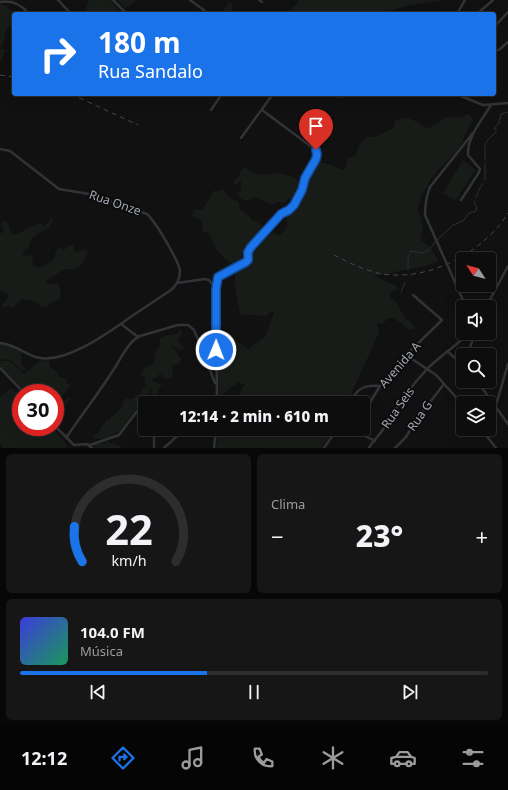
<!DOCTYPE html>
<html lang="pt">
<meta charset="utf-8">
<style>
:root{--surface:#0d0d0e;--page:#161617;--text:#f1f3f6;--muted:#9a9c9e;--line:#2d2d2e;--accent:#1a73e8}
body{margin:0;font-family:"Noto Sans",sans-serif;background:var(--page);color:var(--text);height:100vh;display:flex;flex-direction:column;font-size:15px;white-space:nowrap}
*{box-sizing:border-box;margin:0}
p{font-size:13px;color:var(--muted)}
.icon{flex:none;width:22px;height:22px;fill:none;stroke:currentColor;stroke-width:2;stroke-linecap:round;stroke-linejoin:round}
.map{position:relative;height:448px;overflow:hidden}
.side{display:flex;flex-direction:column;gap:6px;padding:6px;background:#070708;flex:1}
.side>*{flex:none}
.hud{position:absolute;left:12px;top:12px;width:484px;height:84px;border-radius:4px;box-shadow:0 4px 16px #0002,0 0 0 1px var(--line);background:#1a73e8;color:#fff;overflow:hidden}
.needle{width:26px;rotate:306deg}
.buttons{position:absolute;left:456px;top:252px;display:grid;gap:8px}
.buttons a{display:grid;place-items:center;width:40px;height:40px;border-radius:4px;background:var(--surface);box-shadow:0 4px 16px #0002,0 0 0 1px var(--line);font-size:20px}
.speed{position:absolute;left:12px;top:384px;display:flex;gap:8px;font-size:20px;font-weight:700;text-align:center}
.speed>*{display:grid;place-content:center;width:52px;height:52px;border-radius:50%;background:var(--surface);box-shadow:0 4px 16px #0002,0 0 0 1px var(--line);line-height:1}
.speed .limit{border:6px solid #d22;background:#fff;color:#111}
.pin{position:absolute;display:grid;place-items:center;width:34px;height:34px;color:#fff;margin:-41px -17px;border-radius:50% 50% 50% 0;rotate:-45deg;box-shadow:0 0 4px #0007}
.pin .icon{rotate:45deg}
.me{position:absolute;width:44px;margin:-22px;rotate:1deg;stroke-linejoin:round;filter:drop-shadow(0 0 3px #0008)}
.turn{display:flex;align-items:center;gap:14px;height:84px;padding:0 20px;font-size:18px}
.turn .icon{width:52px;height:52px;stroke-width:2.5}
.turn b{display:block;font-size:28px;line-height:34px}
.big{font-size:30px;font-weight:800;line-height:1.1}
.side .card{flex:1;display:flex;flex-direction:column;justify-content:center;gap:6px;min-width:0;padding:0 14px;border-radius:6px;background:var(--page)}
.side .dial{align-items:center;gap:0}
.dial svg{height:104px;overflow:visible;fill:none;stroke:var(--line);stroke-width:7;stroke-linecap:round;text-anchor:middle}
.dial text{fill:var(--text);stroke:none}
.song{display:flex;align-items:center;gap:12px}
.cover{width:48px;height:48px;border-radius:6px;background:linear-gradient(135deg,hsl(240 70% 55%),hsl(150 70% 35%))}
.played{height:4px;border-radius:2px;background:linear-gradient(90deg,var(--accent) 40%,var(--line) 40%)}
.keys{display:flex;justify-content:space-around;direction:ltr}
.heat{display:flex;justify-content:space-between;align-items:center;font-size:22px;direction:ltr}
.side .tiles{flex:1;display:grid;gap:6px;grid-template-columns:1fr 1fr}
.card:last-child{grid-column:span 2}
.trip{position:absolute;left:138px;top:396px;width:232px;height:40px;border-radius:4px;background:var(--surface);box-shadow:0 4px 16px #0002,0 0 0 1px var(--line);font-weight:800;line-height:40px;text-align:center}
.tab-bar{display:flex;height:64px;justify-content:space-around;align-items:center;background:#050506;color:var(--muted)}
.tab-bar .icon{width:28px;height:28px}
.tab-bar .on{color:var(--accent)}
.tab-bar b{font-size:18px;color:var(--text)}
.map>svg:first-child{display:block}
.green{fill:#181c18}
.lines{fill:none;stroke-linecap:round;stroke-linejoin:round}
.stream{stroke:#293034;stroke-width:1}
.street{stroke:#323337;stroke-width:2.5}
.rail{stroke:#45474c;stroke-width:1;stroke-dasharray:5 4;stroke-linecap:butt}
.street-bridge{stroke:#323337;stroke-width:2.5}
.route-casing{stroke:#114b97;stroke-width:10}
.route{stroke:#1a73e8;stroke-width:7}
.labels{text-anchor:middle;stroke-width:4;stroke-linejoin:round;paint-order:stroke}
.street-label{font-size:12px;fill:#a3a9b2;stroke:#0c0c0d}
</style>
<div class="map">
<svg width="508" height="448" viewBox="0 0 508 448">
<rect width="100%" height="100%" fill="#111112"/>
<path class="green" d="M 89,0 L 110,0 L 119,10 L 116,14 L 83,14 Z
M 118,0 L 136,0 L 131,5 L 125,8 Z
M 298,0 L 444,0 L 412,5 L 383,12 L 382,14 L 286,14 L 299,2 Z
M 229,2 L 233,4 L 232,8 L 233,14 L 220,14 Z
M 0,4 L 5,5 L 15,14 L 14,14 L 14,23 C 0,31 8,39 0,49 L 4,49 L 5,51 L 0,63 Z
M 329,94 L 350,94 C 344,100 334,100 329,94 Z
M 467,114 L 472,117 L 473,121 L 467,130 L 460,147 L 432,177 L 422,195 L 417,210 L 421,218 L 423,230 L 420,235 L 422,241 L 429,246 L 439,261 L 425,266 L 375,276 L 389,283 L 395,285 L 398,289 L 391,292 L 390,297 L 397,303 L 405,319 L 410,321 L 414,327 L 414,329 L 410,330 L 394,318 L 388,318 L 383,324 L 377,323 L 379,331 L 376,339 L 347,403 L 222,403 L 224,398 L 228,396 L 237,402 L 240,400 L 240,392 L 245,384 L 240,384 L 241,380 L 220,397 L 219,396 L 217,354 L 223,357 L 226,357 L 228,351 L 232,352 L 235,355 L 235,354 L 233,350 L 235,343 L 237,341 L 248,349 L 265,337 L 274,313 L 271,311 L 266,316 L 240,314 L 235,286 L 235,274 L 251,262 L 253,250 L 264,237 L 272,233 L 280,235 C 288,229 288,225 286,215 L 295,211 L 309,176 L 320,162 L 332,165 L 342,170 L 345,169 L 348,158 L 356,155 L 359,145 L 367,137 L 375,137 L 394,128 L 394,122 C 407,113 415,121 427,129 L 447,117 L 461,118 Z
M 463,160 L 476,170 L 455,201 L 443,193 Z
M 246,168 L 259,175 L 265,174 L 272,175 C 278,171 280,174 287,175 C 303,179 301,185 294,198 L 289,198 L 285,203 L 278,202 L 271,205 L 256,197 L 246,201 L 240,198 L 237,193 L 241,191 L 241,181 L 240,180 L 238,182 L 238,184 L 235,185 L 234,183 L 235,180 L 239,176 L 242,169 Z
M 223,189 L 228,196 L 239,203 L 239,209 L 249,216 L 251,219 L 256,221 L 261,225 C 261,235 252,239 247,246 C 241,255 245,256 234,264 C 225,262 212,246 211,236 L 207,232 L 204,233 C 201,228 203,224 201,220 L 192,216 L 193,212 L 196,209 L 202,210 L 215,190 L 219,192 Z
M 51,219 L 53,219 C 49,236 31,229 29,247 L 22,253 L 24,256 L 31,255 L 33,256 L 32,260 L 34,266 L 40,268 L 54,259 L 56,251 L 59,248 L 61,248 L 64,250 L 70,245 L 73,245 L 75,252 L 85,250 L 88,251 L 81,265 L 75,269 L 65,269 L 47,280 L 46,282 L 48,284 L 58,284 C 62,290 61,294 59,300 L 53,301 L 46,307 L 41,306 L 33,300 L 28,301 L 22,299 L 12,308 L 10,308 L 10,306 L 2,307 L 1,306 L 8,298 L 8,294 L 0,291 L 0,234 L 4,231 L 1,226 L 3,221 L 8,223 L 10,230 L 13,235 C 23,232 31,226 41,223 L 44,226 Z
M 179,331 L 182,331 L 182,333 L 178,340 L 184,349 L 181,350 L 171,345 L 181,359 L 179,363 L 172,366 L 173,375 L 170,379 L 164,379 L 161,374 L 159,374 L 157,378 L 155,378 L 152,380 L 153,382 L 161,384 L 161,386 L 158,389 L 157,395 L 154,395 L 151,397 L 152,389 L 150,390 L 148,396 L 149,401 L 142,404 L 139,407 C 123,423 122,439 95,439 L 93,437 L 100,431 L 100,428 L 105,423 L 106,420 L 110,419 L 112,416 C 114,415 120,410 122,407 C 124,404 122,402 126,398 C 132,400 132,399 137,395 L 140,394 L 142,392 L 141,390 L 142,388 L 147,387 L 145,383 L 145,378 L 141,374 L 144,369 L 155,362 L 155,352 L 161,346 L 159,339 L 164,336 L 176,334 Z
M 0,344 L 10,346 L 22,352 L 23,353 L 21,354 L 21,363 L 23,367 L 27,370 L 21,370 L 11,360 L 0,359 Z
M 46,360 L 49,361 L 50,368 L 52,368 L 59,374 L 59,378 L 62,377 L 67,380 L 66,384 L 69,384 L 70,386 L 61,397 L 61,399 L 66,401 L 68,397 L 71,398 L 67,404 L 62,403 L 61,409 L 57,412 L 56,414 L 63,420 L 59,424 L 55,424 L 55,393 L 25,393 L 0,367 L 0,361 L 10,361 L 24,374 L 40,361 Z
M 11,388 L 21,396 L 21,427 L 52,427 L 65,442 L 66,448 L 3,448 L 0,444 L 0,397 Z
M 218,429 L 334,429 L 321,448 L 216,448 Z
M 107,441 L 109,443 L 113,443 L 113,444 L 115,444 L 123,448 L 94,448 L 94,445 L 100,443 L 104,444 Z"/>
<g class="lines">
<path class="stream" d="M 485,160 C 486,154 483,147 487,141 C 489,138 493,135 496,132 L 496,129 L 494,129 L 499,123 L 501,114 L 508,112
M 485,163 L 485,180
M 476,197 L 480,188 L 483,183
M 437,240 L 453,225 L 463,221 L 469,213 L 476,211 L 477,207 L 475,205 L 474,201
M 408,270 L 408,258 L 411,251 L 423,253 L 430,249 L 435,242
M 401,292 L 405,282"/>
<path class="street" d="M 58,0 L 71,14
M 113,0 L 126,13
M 190,0 L 209,14
M 259,0 L 262,2
M 0,2 C 12,0 22,5 29,14
M 457,14 L 465,0
M 477,14 L 493,0
M 494,27 L 508,12
M 494,52 L 500,49 L 508,42
M 456,94 L 483,105 L 508,103
M 211,110 L 222,94
M 241,138 L 273,94
M 0,149 L 10,151 L 59,189 L 89,194 L 147,214 C 155,221 179,261 180,271 C 180,278 177,285 171,290 C 159,298 147,306 135,314 C 113,329 69,363 40,358 C 26,356 16,344 0,343
M 430,187 L 473,133
M 461,200 L 478,174 L 480,169 L 468,155 C 467,137 482,120 491,105
M 177,283 L 205,279 L 209,280 L 216,289
M 486,307 L 508,266
M 121,324 L 138,337
M 447,351 L 463,365
M 406,355 L 436,375 L 463,405
M 467,355 L 472,342 L 472,333
M 0,368 L 24,393
M 477,381 L 508,424
M 217,403 L 216,289 L 218,277 L 247,262 L 248,260 L 248,252 L 251,247 L 281,215 L 289,210 L 294,205 L 301,190 L 305,178 L 316,159 L 317,152 L 313,148 L 262,110
M 350,403 C 357,388 364,385 380,386
M 496,405 L 508,364
M 363,414 L 380,386 L 406,355 L 442,320 L 413,295
M 55,426 L 74,445 L 87,444 L 92,448
M 358,429 L 361,434 L 375,441
M 481,429 L 496,448
M 66,438 C 81,416 98,394 112,372 C 120,361 128,341 140,336 L 178,325 L 188,325 L 194,330 L 197,337 L 215,383
M 90,445 L 119,435 L 141,406 L 145,404
M 154,448 L 154,429
M 164,448 L 185,429
M 214,448 L 216,429
M 324,448 L 337,429
M 369,448 C 372,442 378,437 382,431 C 395,409 409,388 427,369 C 440,356 456,346 469,333
M 395,448 L 406,437 L 417,419 L 444,384"/>
<path class="rail" d="M 0,75 L 14,77
M 71,94 L 138,125
M 334,255 C 352,264 373,275 394,275 C 437,277 486,249 508,213"/>
<path class="street-bridge" d="M 430,187 C 426,197 425,205 425,215 L 466,307"/>
</g>
<g class="lines">
<defs>
<path id="route" d="M 216,350 L 216,289 L 218,277 L 246,262 L 248,260 L 248,252 L 251,247 L 281,214 L 289,210 L 294,205 L 302,190 L 305,178 L 316,159 L 317,154 L 316,150"/>
</defs>
<use href="#route" class="route-casing"/>
<use href="#route" class="route"/>
</g>
<g class="labels">
<g class="street-label">
<text transform="translate(115 203) rotate(19)" y="4">Rua Onze</text>
<text transform="translate(400 365) rotate(-49)" y="4">Avenida A</text>
<text transform="translate(398 408) rotate(-55)" y="4">Rua Seis</text>
<text transform="translate(420 416) rotate(-55)" y="4">Rua G</text>
</g>
</g>
</svg>
<div class="buttons">
<a><svg class="needle" viewBox="-14 -14 28 28"><path d="M0-13l5 13h-10z" fill="#e53935"/><path d="M0 13l5-13h-10z" fill="#9a9c9e"/></svg></a>
<a><svg class="icon" aria-label="sound" viewBox="0 0 24 24"><path d="M4 9h4l5-4v14l-5-4H4zM17 9q2 3 0 6"/></svg></a>
<a><svg class="icon" aria-label="search" viewBox="0 0 24 24"><circle cx="10" cy="10" r="6"/><path d="M15 15l6 6"/></svg></a>
<a><svg class="icon" aria-label="layers" viewBox="0 0 24 24"><path d="M12 4l9 5-9 5-9-5zM3 14l9 5 9-5"/></svg></a>
</div>
<div class="speed"><div class="limit">30</div></div>
<div class="pin" style="left:316px;top:150px;background:#d93025"><svg class="icon" aria-label="arrive" viewBox="0 0 24 24"><path d="M6 21V4h12l-3 4 3 4H6"/></svg></div>
<svg class="me" style="left:216px;top:350px" viewBox="-20 -20 40 40"><circle r="17" fill="#1a73e8" stroke="#fff" stroke-width="3"/><path d="M0-11L8 9 0 5-8 9z" fill="#fff"/></svg>
<div class="trip">12:14 · 2 min · 610 m</div>
<div class="hud">
<div class="turn"><svg class="icon" aria-label="right" viewBox="0 0 24 24"><path d="M7 20v-9h11M14 6l5 5-5 5"/></svg><div><b>180 m</b>Rua Sandalo</div></div>
</div>
</div>
<section class="side">
<div class="tiles">
<div class="card dial"><svg viewBox="0 0 100 80">
<path d="M14 69A42 42 0 1 1 86 69"/>
<path d="M14 69A42 42 0 0 1 8 42" stroke="#1a73e8"/>
<text x="50" y="56" font-size="32" font-weight="700">22</text>
<text x="50" y="72" font-size="11">km/h</text>
</svg></div>
<div class="card"><p>Clima</p>
<div class="heat"><a>−</a><b class="big">23°</b><a>+</a></div>
</div>
<div class="card">
<div class="song"><i class="cover"></i><div><b>104.0 FM</b><p>Música</p></div></div>
<div class="played"></div>
<div class="keys"><svg class="icon" aria-label="previous" viewBox="0 0 24 24"><path d="M18 5L8 12l10 7zM5 5v14"/></svg><svg class="icon" aria-label="pause" viewBox="0 0 24 24"><path d="M8 5v14M16 5v14"/></svg><svg class="icon" aria-label="next" viewBox="0 0 24 24"><path d="M6 5l10 7-10 7zM19 5v14"/></svg></div>
</div>
</div>
</section>
<nav class="tab-bar">
<b>12:12</b>
<svg class="icon on" aria-label="directions" viewBox="0 0 24 24"><path d="M12 3l9 9-9 9-9-9zM9 14v-3h6M13 9l2 2-2 2"/></svg>
<svg class="icon" aria-label="music" viewBox="0 0 24 24"><path d="M9 18V5l10-2v13"/><circle cx="6" cy="18" r="3"/><circle cx="16" cy="16" r="3"/></svg>
<svg class="icon" aria-label="phone" viewBox="0 0 24 24"><path d="M5 4h4l2 5-3 2q2 4 5 5l2-3 5 2v4C11 20 4 13 5 4z"/></svg>
<svg class="icon" aria-label="climate" viewBox="0 0 24 24"><path d="M12 3v18M4 7l16 10M4 17L20 7"/></svg>
<svg class="icon" aria-label="car" viewBox="0 0 24 24"><path d="M5 17H2v-5l4-1 3-4h7l3 4 3 1v5h-3M9 17h6M6 11h13"/><circle cx="7" cy="17" r="2"/><circle cx="17" cy="17" r="2"/></svg>
<svg class="icon" aria-label="filters" viewBox="0 0 24 24"><path d="M4 7h16M4 17h16"/><circle cx="9" cy="7" r="2"/><circle cx="15" cy="17" r="2"/></svg>
</nav>
